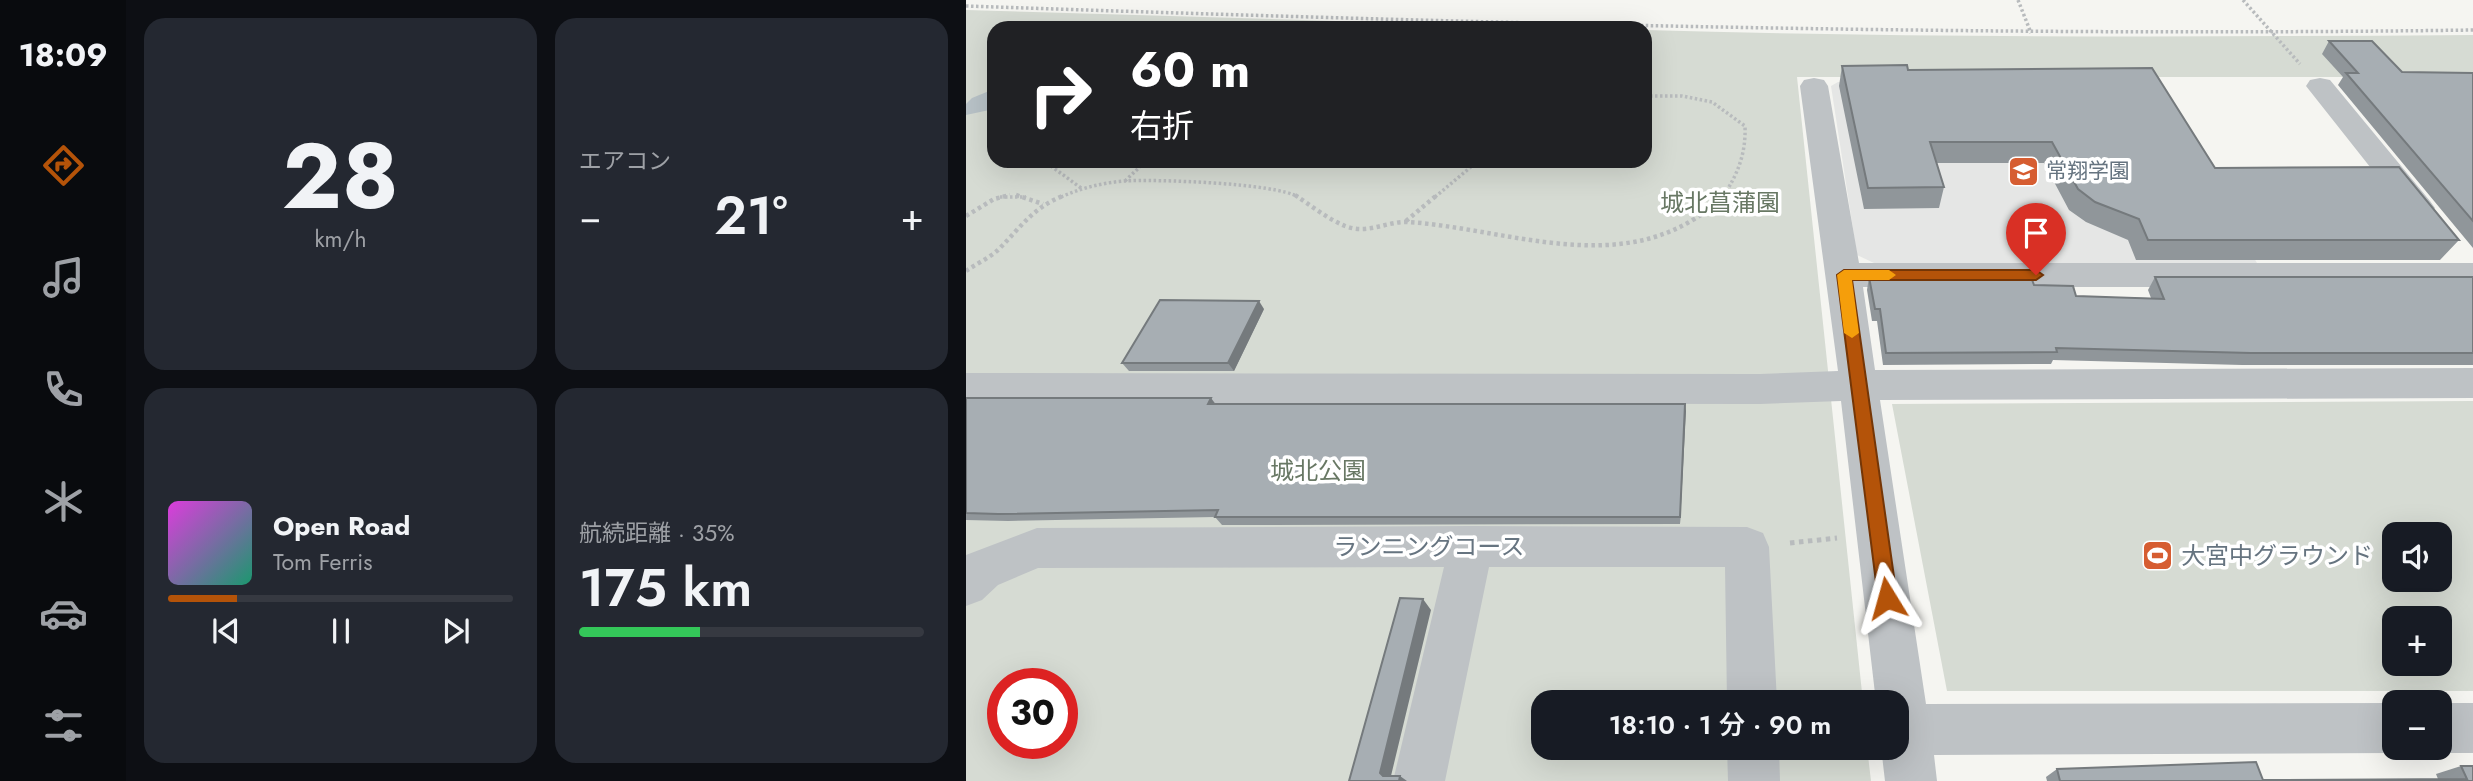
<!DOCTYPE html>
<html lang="ja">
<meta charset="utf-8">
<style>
:root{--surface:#171b24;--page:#242831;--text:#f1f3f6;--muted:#9ea1a6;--line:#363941;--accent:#b45309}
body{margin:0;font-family:Jost,"Noto Sans JP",sans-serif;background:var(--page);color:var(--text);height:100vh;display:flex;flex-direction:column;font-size:26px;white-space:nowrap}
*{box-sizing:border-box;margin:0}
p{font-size:23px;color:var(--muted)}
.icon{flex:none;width:38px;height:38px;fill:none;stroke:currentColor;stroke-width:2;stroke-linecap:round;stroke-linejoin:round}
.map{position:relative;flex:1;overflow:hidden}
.drawer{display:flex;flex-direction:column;gap:18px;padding:18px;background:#0d0f14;width:840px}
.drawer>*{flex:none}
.top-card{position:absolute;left:21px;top:21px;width:665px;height:147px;border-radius:21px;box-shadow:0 7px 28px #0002;background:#202124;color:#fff;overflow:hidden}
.controls{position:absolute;left:1416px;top:522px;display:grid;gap:14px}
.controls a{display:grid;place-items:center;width:70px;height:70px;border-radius:14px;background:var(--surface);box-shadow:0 7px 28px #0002;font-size:35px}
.speed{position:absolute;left:21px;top:668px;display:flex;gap:14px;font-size:35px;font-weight:700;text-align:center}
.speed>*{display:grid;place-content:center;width:91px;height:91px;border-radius:50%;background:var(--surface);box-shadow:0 7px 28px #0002;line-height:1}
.speed .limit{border:10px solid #d22;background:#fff;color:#111}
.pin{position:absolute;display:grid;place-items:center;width:60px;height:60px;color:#fff;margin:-72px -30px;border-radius:50% 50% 50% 0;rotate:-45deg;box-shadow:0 0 7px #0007}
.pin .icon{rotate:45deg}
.me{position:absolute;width:77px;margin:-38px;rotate:352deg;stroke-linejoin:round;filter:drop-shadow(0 0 5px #0008)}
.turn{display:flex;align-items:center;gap:24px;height:147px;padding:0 28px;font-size:32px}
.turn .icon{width:91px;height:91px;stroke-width:2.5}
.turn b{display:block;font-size:49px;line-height:60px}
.big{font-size:52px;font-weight:600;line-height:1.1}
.drawer .tile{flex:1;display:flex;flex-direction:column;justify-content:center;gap:10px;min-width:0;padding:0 24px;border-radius:21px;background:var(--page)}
.drawer .dial{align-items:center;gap:0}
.dial b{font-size:91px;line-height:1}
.song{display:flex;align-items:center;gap:21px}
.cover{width:84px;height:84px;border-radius:10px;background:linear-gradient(135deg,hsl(300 70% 55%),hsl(160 70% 35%))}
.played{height:7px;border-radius:4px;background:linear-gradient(90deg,var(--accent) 20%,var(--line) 20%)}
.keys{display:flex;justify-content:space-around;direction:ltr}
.heat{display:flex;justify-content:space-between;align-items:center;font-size:38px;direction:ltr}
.charge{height:10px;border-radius:5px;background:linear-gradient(90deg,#34c759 35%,var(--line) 0)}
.drawer .tiles{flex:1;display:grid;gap:18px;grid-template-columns:repeat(2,1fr)}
.trip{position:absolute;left:565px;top:690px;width:378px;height:70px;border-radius:21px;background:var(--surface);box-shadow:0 7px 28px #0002;font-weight:600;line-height:70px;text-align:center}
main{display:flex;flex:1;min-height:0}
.tabs{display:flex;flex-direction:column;width:126px;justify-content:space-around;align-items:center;background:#090b0e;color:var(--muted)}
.tabs .icon{width:49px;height:49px}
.tabs .current{color:var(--accent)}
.tabs b{font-size:32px;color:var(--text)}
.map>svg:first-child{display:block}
.built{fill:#e5e6e5}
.green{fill:#d6dbd3;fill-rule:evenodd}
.water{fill:#b8c2c7}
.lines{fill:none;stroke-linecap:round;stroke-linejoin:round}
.path-far2{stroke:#b8bbbd;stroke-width:3.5;stroke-dasharray:2.5 2.5;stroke-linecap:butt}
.path-far1{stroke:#b8bbbd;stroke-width:4.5;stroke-dasharray:3.5 3.5;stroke-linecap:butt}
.path{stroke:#b8bbbd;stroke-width:5;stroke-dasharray:4.5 4.5;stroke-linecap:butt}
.minor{fill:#bec2c5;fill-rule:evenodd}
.wall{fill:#90969a}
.shaded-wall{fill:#757a7d}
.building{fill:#a7aeb3;stroke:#757a7d;stroke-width:2}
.route{fill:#b45309;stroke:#753606;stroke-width:2}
.slow{fill:#f59e0b}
.labels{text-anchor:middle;stroke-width:7;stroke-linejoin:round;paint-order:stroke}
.far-poi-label{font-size:21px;fill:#667480;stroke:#fff;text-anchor:start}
.park-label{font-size:24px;fill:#687864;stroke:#fff}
.street-label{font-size:24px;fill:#667480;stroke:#fff}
.poi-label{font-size:24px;fill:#667480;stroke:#fff;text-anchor:start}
</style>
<main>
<nav class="tabs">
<b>18:09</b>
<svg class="icon current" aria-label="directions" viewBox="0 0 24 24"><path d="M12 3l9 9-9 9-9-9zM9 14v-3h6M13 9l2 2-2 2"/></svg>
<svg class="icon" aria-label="music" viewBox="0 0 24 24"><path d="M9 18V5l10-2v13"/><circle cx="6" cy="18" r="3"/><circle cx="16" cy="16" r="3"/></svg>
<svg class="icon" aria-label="phone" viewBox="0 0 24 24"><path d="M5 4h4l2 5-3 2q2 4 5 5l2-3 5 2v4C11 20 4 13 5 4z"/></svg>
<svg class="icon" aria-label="climate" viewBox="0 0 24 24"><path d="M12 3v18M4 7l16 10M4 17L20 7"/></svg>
<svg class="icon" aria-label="car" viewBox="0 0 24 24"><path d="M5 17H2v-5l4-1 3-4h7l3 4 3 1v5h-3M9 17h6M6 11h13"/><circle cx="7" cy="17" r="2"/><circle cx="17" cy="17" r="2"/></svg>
<svg class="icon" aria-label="filters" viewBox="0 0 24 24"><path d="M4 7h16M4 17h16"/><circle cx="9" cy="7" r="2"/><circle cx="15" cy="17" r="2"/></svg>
</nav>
<section class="drawer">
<div class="tiles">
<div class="tile dial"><b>28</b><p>km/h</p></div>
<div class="tile"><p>エアコン</p>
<div class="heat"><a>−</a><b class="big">21°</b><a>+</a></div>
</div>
<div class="tile">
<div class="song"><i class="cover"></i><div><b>Open Road</b><p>Tom Ferris</p></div></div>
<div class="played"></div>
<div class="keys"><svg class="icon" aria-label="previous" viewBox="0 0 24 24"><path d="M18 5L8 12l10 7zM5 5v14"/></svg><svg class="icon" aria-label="pause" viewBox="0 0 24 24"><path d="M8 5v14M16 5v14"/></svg><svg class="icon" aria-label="next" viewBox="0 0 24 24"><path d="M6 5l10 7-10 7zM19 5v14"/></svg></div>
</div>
<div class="tile"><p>航続距離 · 35%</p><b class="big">175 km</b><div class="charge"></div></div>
</div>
</section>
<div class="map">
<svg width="1507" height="781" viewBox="0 0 1507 781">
<rect width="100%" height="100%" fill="#f5f5f1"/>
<path class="built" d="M 872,82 L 1186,87 L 1291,263 L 908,263 L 891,255 L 865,86 Z"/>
<path class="green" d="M 0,10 L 605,28 L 28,28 L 28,161 L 679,161 L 679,30 C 955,38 1231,37 1507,35 L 1507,77 L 831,77 L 897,702 L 578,702 L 578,747 L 901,747 L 905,781 L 0,781 ZM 37,684 L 96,684 L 96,744 L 37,744 Z
M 1507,401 L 1507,691 L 981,691 L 926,404 ZM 1428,534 L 1474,534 L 1474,579 L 1428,579 ZM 1428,618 L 1474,618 L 1474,663 L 1428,663 Z"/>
<path class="water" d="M 28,89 L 28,109 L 0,115 L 0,104 L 6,98 Z"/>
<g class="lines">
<path class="path-far2" d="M 1052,0 L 1065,33
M 1277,0 L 1334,64
M 0,6 C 502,23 1004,37 1507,30
M 679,96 L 716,96 L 746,102 L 779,126 C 780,154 772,173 757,197
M 70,163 L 85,166 L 115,188
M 159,181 L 180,161
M 34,197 L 60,197
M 95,197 C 115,188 136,183 158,181 C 188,179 310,183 332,197
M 469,197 L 512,161"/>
<path class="path-far1" d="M 50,195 L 77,204
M 329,195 C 344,205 362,219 379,226 C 402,235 420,221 442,222 C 535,228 639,272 725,221 C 738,213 750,208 758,195
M 0,216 L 28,199 L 44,195
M 440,221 L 471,195
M 0,271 C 10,264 23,258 32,250 C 56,226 66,208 99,195"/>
<path class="path" d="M 824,543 L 871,538"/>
<path class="minor" d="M 848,78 L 858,80 L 862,86 L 893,263 L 1507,263 L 1507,287 L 897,287 L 909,370 L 1507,368 L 1507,398 L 914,400 L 960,704 L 1428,703 L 1428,747 L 1443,747 L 1428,753 L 968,755 L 971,781 L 919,781 L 915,747 L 931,747 L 931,702 L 910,702 L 875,401 L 794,404 L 0,403 L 0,373 L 794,374 L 872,371 L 834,86 L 838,80 Z
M 1354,78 L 1364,80 L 1464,201 L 1469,208 L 1464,215 L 1453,218 L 1442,215 L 1340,86 L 1344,80 Z
M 505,526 L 781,527 L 797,533 L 803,547 L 811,702 L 761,702 L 759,567 L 523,567 L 479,781 L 427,781 L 478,567 L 72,568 L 32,585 L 16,600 L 0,606 L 0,555 L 71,528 Z
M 1474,703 L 1507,703 L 1507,753 L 1474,753 L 1459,747 L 1474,747 Z
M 761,747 L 813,747 L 814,781 L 762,781 Z"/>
</g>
<path class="wall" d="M 1363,41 L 1436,72 L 1507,73 L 1507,248 L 1372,85 L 1377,77 L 1356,54 Z
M 876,66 L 942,70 L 1249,168 L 1493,240 L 1474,260 L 1170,260 L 1162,240 L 1120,222 L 1103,210 L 1078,163 L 971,163 L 978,187 L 973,208 L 898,209 L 873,86 Z
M 903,277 L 1068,285 L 1110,296 L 1185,298 L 1182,290 L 1189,277 L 1507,277 L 1507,365 L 1276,365 L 1087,360 L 1085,364 L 917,365 L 911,321 L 906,321 L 901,290 Z
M 298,309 L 268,371 L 163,371 L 156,363 Z
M 0,398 L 249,404 L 719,404 L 714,524 L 256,525 L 249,517 L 42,521 L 0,520 Z
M 1495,766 L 1507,781 L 1081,781 L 1080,777 L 1091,769 L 1297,780 L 1472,779 L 1470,774 Z"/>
<path class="shaded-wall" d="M 293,301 L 298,309 L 268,371 L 262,363 Z
M 245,398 L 251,406 L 242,404 Z
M 719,404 L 720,411 L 714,524 L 714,517 Z
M 457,599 L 465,610 L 424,780 L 417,776 L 414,773 Z
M 434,776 L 441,781 L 433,781 Z"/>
<path class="building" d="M 1363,41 L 1406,41 L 1436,72 L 1507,73 L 1507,221 L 1380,73 L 1392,73 Z
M 941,65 L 942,70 L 1186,68 L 1249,168 L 1433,167 L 1493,240 L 1182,240 L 1173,219 L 1129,202 L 1112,189 L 1086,142 L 964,142 L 978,187 L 902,188 L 876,66 Z
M 903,277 L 1065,277 L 1068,285 L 1107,286 L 1110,296 L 1198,299 L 1189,277 L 1507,277 L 1507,353 L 1285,353 L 1090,348 L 1091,352 L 920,353 L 914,309 L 909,309 Z
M 194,300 L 293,301 L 262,363 L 156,363 Z
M 0,398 L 245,398 L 242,404 L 719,404 L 714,517 L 249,517 L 252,510 L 32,514 L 0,513 Z
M 434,598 L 457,599 L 414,773 L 417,776 L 434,776 L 433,781 L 383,781 Z
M 1290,762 L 1297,780 L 1501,779 L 1495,766 L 1507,766 L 1507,781 L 1094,781 L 1091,769 Z"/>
<path class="route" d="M 878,270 L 1070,270 L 1077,275 L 1070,280 L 886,280 L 931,598 L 928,604 L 921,607 L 914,604 L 912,598 L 871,275 Z"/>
<path class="slow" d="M 878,270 L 923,270 L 930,275 L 923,280 L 886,280 L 893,333 L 886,338 L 878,333 L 871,275 Z"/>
<defs>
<symbol id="school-square" viewBox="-11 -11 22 22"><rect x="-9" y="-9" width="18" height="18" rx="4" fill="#d65d31" stroke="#fff"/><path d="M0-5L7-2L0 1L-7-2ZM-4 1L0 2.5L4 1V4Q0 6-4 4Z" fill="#fff"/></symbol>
<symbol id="stadium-square" viewBox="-11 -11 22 22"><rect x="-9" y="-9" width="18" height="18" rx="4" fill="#d65d31" stroke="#fff"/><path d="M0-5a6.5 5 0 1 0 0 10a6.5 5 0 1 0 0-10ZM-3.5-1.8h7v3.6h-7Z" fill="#fff"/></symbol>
</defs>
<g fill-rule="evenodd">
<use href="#school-square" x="1040" y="154" width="35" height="35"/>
<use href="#stadium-square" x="1174" y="538" width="35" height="35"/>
</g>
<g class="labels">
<g class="far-poi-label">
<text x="1080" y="178">常翔学園</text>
</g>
<g class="park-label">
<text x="754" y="211">城北菖蒲園</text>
<text x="352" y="479">城北公園</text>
</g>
<g class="street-label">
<text x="463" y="555">ランニングコース</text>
</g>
<g class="poi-label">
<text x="1215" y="564">大宮中グラウンド</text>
</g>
</g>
</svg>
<div class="controls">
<a><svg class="icon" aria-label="sound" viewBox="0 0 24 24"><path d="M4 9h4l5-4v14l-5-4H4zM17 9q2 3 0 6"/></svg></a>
<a>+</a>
<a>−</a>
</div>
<div class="speed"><div class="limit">30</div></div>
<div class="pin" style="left:1070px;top:275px;background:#d93025"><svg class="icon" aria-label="arrive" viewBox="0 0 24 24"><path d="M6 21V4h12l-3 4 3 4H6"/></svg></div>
<svg class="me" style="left:921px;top:598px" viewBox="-20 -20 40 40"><path d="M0-17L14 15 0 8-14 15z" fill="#b45309" stroke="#fff" stroke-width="4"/></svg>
<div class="trip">18:10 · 1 分 · 90 m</div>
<div class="top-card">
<div class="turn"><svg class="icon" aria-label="right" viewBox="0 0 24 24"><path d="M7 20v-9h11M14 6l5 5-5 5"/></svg><div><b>60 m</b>右折</div></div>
</div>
</div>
</main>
